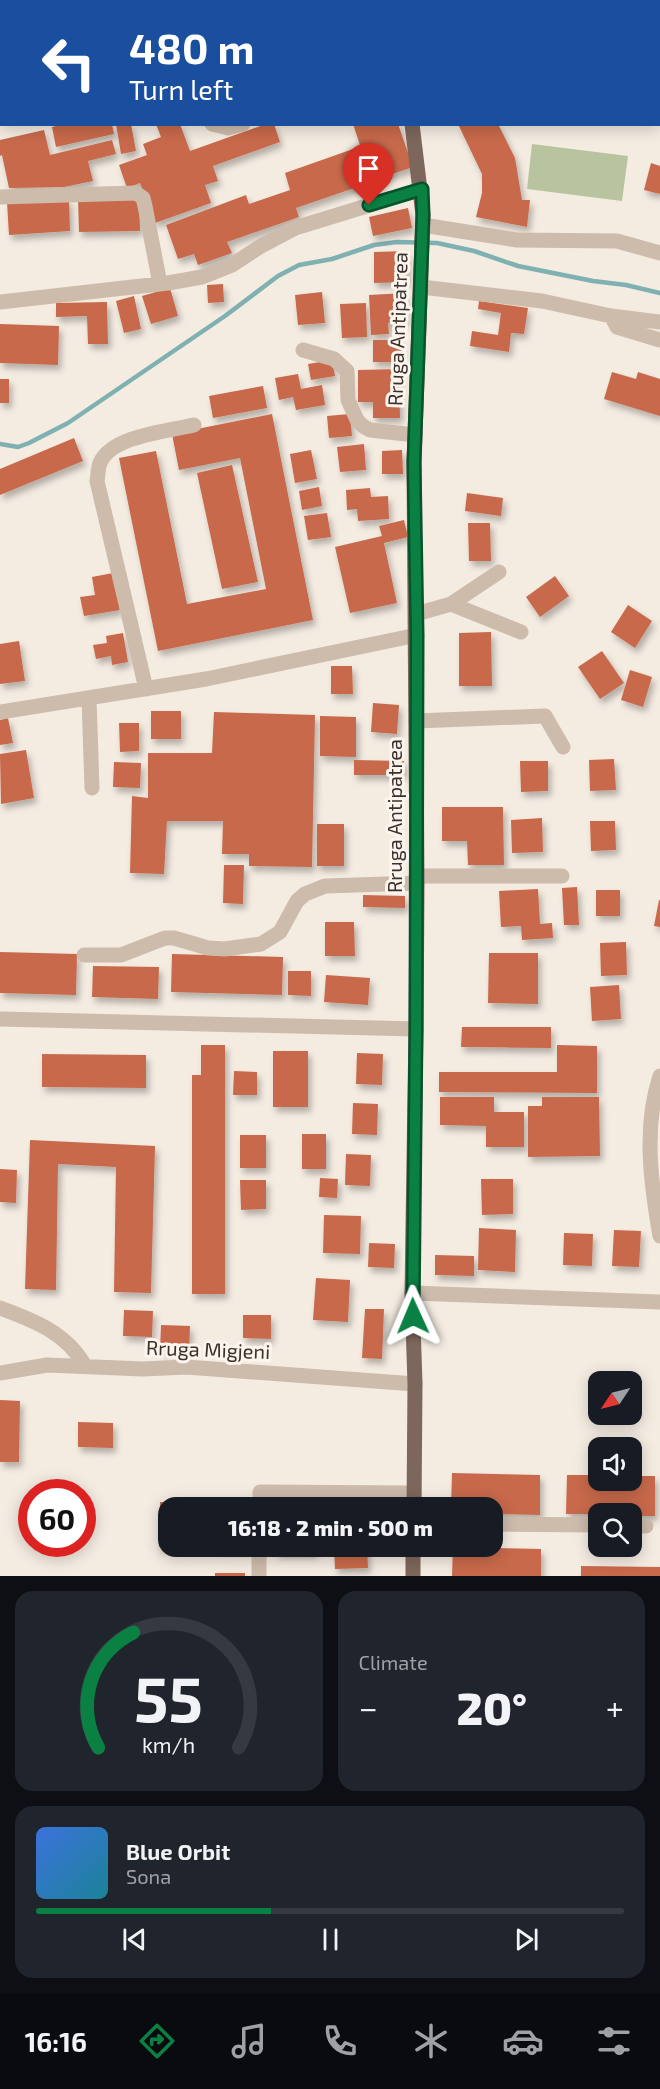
<!DOCTYPE html>
<meta charset="utf-8">
<style>
:root{--surface:#171b24;--page:#20242c;--text:#f1f3f6;--muted:#9ea1a6;--line:#363941;--accent:#0b8043}
body{margin:0;font-family:"Exo 2",sans-serif;background:var(--page);color:var(--text);height:100vh;display:flex;flex-direction:column;font-size:22px;white-space:nowrap}
*{box-sizing:border-box;margin:0}
p{font-size:20px;color:var(--muted)}
.icon{flex:none;width:33px;height:33px;fill:none;stroke:currentColor;stroke-width:2;stroke-linecap:round;stroke-linejoin:round}
.map{position:relative;height:1576px;overflow:hidden}
.side{display:flex;flex-direction:column;gap:15px;padding:15px;background:#0d0f14;flex:1}
.side>*{flex:none}
.top-card{position:absolute;left:0px;top:0px;width:660px;height:126px;box-shadow:0 3px 15px #0003;background:#1a4fa0;color:#fff;overflow:hidden}
.needle{width:39px;rotate:235deg}
.fabs{position:absolute;left:588px;top:1371px;display:grid;gap:12px}
.fabs a{display:grid;place-items:center;width:54px;height:54px;border-radius:12px;background:var(--surface);box-shadow:0 3px 15px #0003;font-size:30px}
.speed{position:absolute;left:18px;top:1479px;display:flex;gap:12px;font-size:30px;font-weight:700;text-align:center}
.speed>*{display:grid;place-content:center;width:78px;height:78px;border-radius:50%;background:var(--surface);box-shadow:0 3px 15px #0003;line-height:1}
.speed .limit{border:9px solid #d22;background:#fff;color:#111}
.pin{position:absolute;display:grid;place-items:center;width:51px;height:51px;color:#fff;margin:-62px -26px;border-radius:50% 50% 50% 0;rotate:-45deg;box-shadow:0 0 6px #0007}
.pin .icon{rotate:45deg}
.me{position:absolute;width:66px;margin:-33px;rotate:359deg;stroke-linejoin:round;filter:drop-shadow(0 0 4px #0008)}
.turn{display:flex;align-items:center;gap:21px;height:126px;padding:0 30px;font-size:27px}
.turn .icon{width:78px;height:78px;stroke-width:2.5}
.turn b{display:block;font-size:42px;line-height:51px}
.big{font-size:45px;font-weight:800;line-height:1.1}
.side .widget{flex:1;display:flex;flex-direction:column;justify-content:center;gap:9px;min-width:0;padding:0 21px;border-radius:18px;background:var(--page)}
.side .dial{align-items:center;gap:0}
.dial svg{height:156px;overflow:visible;fill:none;stroke:var(--line);stroke-width:7;stroke-linecap:round;text-anchor:middle}
.dial text{fill:var(--text);stroke:none}
.song{display:flex;align-items:center;gap:18px}
.cover{width:72px;height:72px;border-radius:9px;background:linear-gradient(135deg,hsl(220 70% 55%),hsl(190 70% 35%))}
.played{height:6px;border-radius:3px;background:linear-gradient(90deg,var(--accent) 40%,var(--line) 40%)}
.keys{display:flex;justify-content:space-around;direction:ltr}
.heat{display:flex;justify-content:space-between;align-items:center;font-size:33px;direction:ltr}
.side .tiles{flex:1;display:grid;gap:15px;grid-template-columns:1fr 1fr}
.widget:last-child{grid-column:span 2}
.trip{position:absolute;left:158px;top:1497px;width:345px;height:60px;border-radius:18px;background:var(--surface);box-shadow:0 3px 15px #0003;font-weight:800;line-height:60px;text-align:center}
.tab-bar{display:flex;height:96px;justify-content:space-around;align-items:center;background:#090b0e;color:var(--muted)}
.tab-bar .icon{width:42px;height:42px}
.tab-bar .current{color:var(--accent)}
.tab-bar b{font-size:27px;color:var(--text)}
.map>svg:first-child{display:block}
.green{fill:#b8c4a0}
.lines{fill:none;stroke-linecap:round;stroke-linejoin:round}
.stream{stroke:#7fb0b2;stroke-width:4.5}
.building{fill:#c8694b;filter:url(#shadow)}
.minor{stroke:#cdbbac;stroke-width:15}
.major{stroke:#7d675c;stroke-width:15}
.route-casing{stroke:#07532c;stroke-width:15}
.route{stroke:#0b8043;stroke-width:10}
.labels{text-anchor:middle;stroke-width:6;stroke-linejoin:round;paint-order:stroke}
.street-label{font-size:20px;fill:#3b302b;stroke:#fbf5ee}
</style>
<div class="map">
<svg width="660" height="1576" viewBox="0 0 660 1576">
<defs>
<filter id="shadow"><feDropShadow dx="3" dy="5" stdDeviation="3" flood-color="#0004"/></filter>
</defs>
<rect width="100%" height="100%" fill="#f4ebe1"/>
<path class="green" d="M 532,144 L 628,156 L 622,201 L 527,189 Z"/>
<g class="lines">
<path class="stream" d="M 0,444 L 18,447 L 29,443 L 68,423 L 225,316 L 278,276 L 299,265 L 332,259 L 374,245 L 397,242 L 437,243 L 474,251 L 518,266 L 593,281 L 626,285 L 660,293"/>
</g>
<path class="building" d="M 65,124 L 112,124 L 114,134 L 56,147 L 52,127 Z
M 116,124 L 131,124 L 136,151 L 121,154 Z
M 156,124 L 180,124 L 190,151 L 266,124 L 274,124 L 280,142 L 213,166 L 218,181 L 205,185 L 211,203 L 155,223 L 140,183 L 127,188 L 119,165 L 147,155 L 143,144 L 161,137 Z
M 353,124 L 398,124 L 413,167 L 372,181 Z
M 458,124 L 498,124 L 515,158 L 522,200 L 530,200 L 527,227 L 476,217 L 482,193 L 482,174 Z
M 44,130 L 50,155 L 112,140 L 116,154 L 88,161 L 93,181 L 64,187 L 9,188 L 2,155 L 0,156 L 0,140 Z
M 353,149 L 366,184 L 296,208 L 299,217 L 227,242 L 232,253 L 198,265 L 194,254 L 178,259 L 166,225 L 246,195 L 249,204 L 290,190 L 285,173 Z
M 651,163 L 660,166 L 660,194 L 644,190 Z
M 139,198 L 140,231 L 79,232 L 78,199 Z
M 69,199 L 70,231 L 9,235 L 7,202 Z
M 408,208 L 412,228 L 373,236 L 369,217 Z
M 407,251 L 408,282 L 374,283 L 374,252 Z
M 223,284 L 224,302 L 208,303 L 207,285 Z
M 170,288 L 178,316 L 151,324 L 142,296 Z
M 322,292 L 325,323 L 298,325 L 295,295 Z
M 405,293 L 406,322 L 388,323 L 389,334 L 371,335 L 369,295 Z
M 134,296 L 141,329 L 124,333 L 116,301 Z
M 479,301 L 528,308 L 524,334 L 511,333 L 509,352 L 470,346 L 472,331 L 498,335 L 501,313 L 478,309 Z
M 107,302 L 108,344 L 88,344 L 87,316 L 56,317 L 56,303 Z
M 366,303 L 367,337 L 342,338 L 340,304 Z
M 0,324 L 59,326 L 58,365 L 0,363 Z
M 373,340 L 401,340 L 401,362 L 373,362 Z
M 332,360 L 335,376 L 311,380 L 308,364 Z
M 399,369 L 400,418 L 373,418 L 373,402 L 358,402 L 358,370 Z
M 612,372 L 636,379 L 638,372 L 660,379 L 660,416 L 604,399 Z
M 298,374 L 301,389 L 322,385 L 325,405 L 296,410 L 293,397 L 279,400 L 275,378 Z
M 0,379 L 9,379 L 9,403 L 0,403 Z
M 263,386 L 267,408 L 213,418 L 209,396 Z
M 272,414 L 313,620 L 158,651 L 119,458 L 156,451 L 187,604 L 266,589 L 240,458 L 179,470 L 172,434 Z
M 350,414 L 352,436 L 329,438 L 327,416 Z
M 74,438 L 83,461 L 0,495 L 0,469 Z
M 364,444 L 366,470 L 340,472 L 337,447 Z
M 311,450 L 317,479 L 295,483 L 290,454 Z
M 402,450 L 403,474 L 382,474 L 382,451 Z
M 232,465 L 258,582 L 222,589 L 197,473 Z
M 319,487 L 322,506 L 302,510 L 299,491 Z
M 370,488 L 371,497 L 388,496 L 389,519 L 358,521 L 357,509 L 347,510 L 346,490 Z
M 467,493 L 503,498 L 501,516 L 465,511 Z
M 327,513 L 331,537 L 308,540 L 304,516 Z
M 404,520 L 408,537 L 384,543 L 397,603 L 350,613 L 335,547 L 382,536 L 379,526 Z
M 468,523 L 490,523 L 491,561 L 469,561 Z
M 113,573 L 120,610 L 84,616 L 80,597 L 95,595 L 92,577 Z
M 555,576 L 569,596 L 540,617 L 526,597 Z
M 628,605 L 652,621 L 635,648 L 611,632 Z
M 491,632 L 492,686 L 459,686 L 459,633 Z
M 123,633 L 128,662 L 112,665 L 111,656 L 96,659 L 93,645 L 107,643 L 106,636 Z
M 19,641 L 25,681 L 0,684 L 0,644 Z
M 602,651 L 624,683 L 600,699 L 578,667 Z
M 331,666 L 352,666 L 353,694 L 331,694 Z
M 630,670 L 652,677 L 643,707 L 621,700 Z
M 373,703 L 399,705 L 397,734 L 371,732 Z
M 151,711 L 181,711 L 181,739 L 151,739 Z
M 214,712 L 315,715 L 312,867 L 249,866 L 249,854 L 222,854 L 223,821 L 167,821 L 164,874 L 130,873 L 132,796 L 148,798 L 148,753 L 212,753 Z
M 320,716 L 356,717 L 356,757 L 320,756 Z
M 8,718 L 13,743 L 0,745 L 0,720 Z
M 119,723 L 139,723 L 139,751 L 120,752 Z
M 26,750 L 34,798 L 1,804 L 0,754 Z
M 614,759 L 616,790 L 590,791 L 589,760 Z
M 354,760 L 404,761 L 404,775 L 354,775 Z
M 520,761 L 548,761 L 548,791 L 521,792 Z
M 114,762 L 141,763 L 140,788 L 113,787 Z
M 442,807 L 503,807 L 504,865 L 468,865 L 467,841 L 442,841 Z
M 542,818 L 543,852 L 512,853 L 511,820 Z
M 590,821 L 615,821 L 616,850 L 591,851 Z
M 317,824 L 344,824 L 344,866 L 317,866 Z
M 224,865 L 244,865 L 243,904 L 223,903 Z
M 577,887 L 579,925 L 564,925 L 562,888 Z
M 538,889 L 540,924 L 552,923 L 553,938 L 522,940 L 521,926 L 501,927 L 499,891 Z
M 596,890 L 620,890 L 620,916 L 596,916 Z
M 363,895 L 405,896 L 405,908 L 363,907 Z
M 659,900 L 660,900 L 660,927 L 654,926 Z
M 325,922 L 354,922 L 355,956 L 325,956 Z
M 626,942 L 627,975 L 601,976 L 600,943 Z
M 0,952 L 77,954 L 76,995 L 0,993 Z
M 489,953 L 538,953 L 538,1004 L 488,1003 Z
M 172,954 L 283,957 L 282,995 L 171,992 Z
M 93,966 L 159,967 L 158,999 L 92,997 Z
M 288,971 L 311,971 L 311,996 L 288,995 Z
M 326,975 L 370,978 L 368,1005 L 324,1002 Z
M 619,985 L 621,1019 L 592,1021 L 590,987 Z
M 462,1027 L 551,1027 L 551,1048 L 461,1047 Z
M 201,1045 L 225,1045 L 225,1294 L 192,1294 L 192,1075 L 201,1075 Z
M 557,1045 L 597,1046 L 597,1093 L 439,1092 L 439,1072 L 557,1072 Z
M 273,1051 L 308,1051 L 308,1107 L 273,1107 Z
M 357,1053 L 383,1054 L 382,1085 L 356,1084 Z
M 42,1054 L 146,1055 L 146,1088 L 42,1087 Z
M 234,1071 L 257,1072 L 257,1095 L 233,1095 Z
M 440,1097 L 494,1097 L 494,1112 L 524,1112 L 524,1147 L 486,1147 L 486,1126 L 440,1125 Z
M 542,1097 L 599,1097 L 600,1156 L 528,1157 L 528,1106 L 542,1106 Z
M 353,1103 L 378,1104 L 377,1135 L 352,1134 Z
M 302,1134 L 326,1134 L 326,1169 L 302,1169 Z
M 240,1135 L 266,1135 L 266,1168 L 240,1168 Z
M 30,1140 L 155,1146 L 151,1293 L 114,1292 L 116,1167 L 58,1164 L 56,1290 L 25,1289 Z
M 346,1154 L 371,1155 L 370,1186 L 345,1185 Z
M 0,1169 L 17,1170 L 16,1203 L 0,1202 Z
M 320,1178 L 338,1179 L 337,1198 L 319,1197 Z
M 481,1179 L 513,1179 L 513,1214 L 482,1215 Z
M 240,1180 L 266,1180 L 266,1209 L 241,1210 Z
M 324,1215 L 361,1216 L 360,1254 L 323,1253 Z
M 479,1228 L 516,1230 L 515,1272 L 478,1270 Z
M 614,1230 L 641,1231 L 639,1267 L 612,1266 Z
M 564,1233 L 593,1234 L 592,1266 L 563,1265 Z
M 369,1243 L 395,1244 L 394,1268 L 368,1267 Z
M 435,1255 L 474,1256 L 474,1276 L 435,1275 Z
M 316,1278 L 350,1280 L 348,1322 L 313,1320 Z
M 365,1309 L 384,1309 L 382,1359 L 362,1358 Z
M 124,1310 L 153,1311 L 152,1337 L 123,1336 Z
M 243,1315 L 271,1315 L 271,1339 L 243,1338 Z
M 161,1325 L 190,1326 L 189,1352 L 160,1351 Z
M 0,1400 L 20,1401 L 19,1462 L 0,1462 Z
M 78,1422 L 113,1423 L 113,1448 L 78,1447 Z
M 452,1473 L 540,1475 L 540,1515 L 492,1514 L 492,1508 L 451,1508 Z
M 567,1475 L 598,1475 L 598,1480 L 632,1480 L 632,1476 L 655,1476 L 655,1516 L 632,1516 L 632,1514 L 566,1514 Z
M 160,1502 L 246,1505 L 246,1508 L 168,1508 L 168,1547 L 159,1547 Z
M 217,1546 L 245,1546 L 245,1549 L 217,1548 Z
M 276,1546 L 315,1546 L 315,1553 L 276,1553 Z
M 334,1546 L 367,1546 L 368,1568 L 335,1569 Z
M 453,1547 L 541,1549 L 541,1576 L 452,1576 Z
M 581,1566 L 660,1567 L 660,1576 L 581,1576 Z
M 215,1573 L 245,1573 L 245,1576 L 215,1576 Z"/>
<g class="lines">
<path class="minor" d="M 59,0 L 59,2
M 134,0 L 135,2
M 201,0 L 201,2
M 221,2 L 225,0
M 0,84 L 2,83
M 212,124 L 228,128 L 243,124
M 0,197 L 136,193 L 143,198 L 145,206 L 160,284
M 423,225 L 517,240 L 617,241 L 660,253
M 421,287 L 542,301 L 611,316 L 660,322
M 0,302 L 168,283 L 202,277 L 232,265 L 261,246 L 295,228 L 422,189
M 611,316 L 617,327 L 660,340
M 303,350 L 334,359 L 347,371 L 348,400 L 357,420 L 363,426 L 370,430 L 415,435
M 451,604 L 521,632
M 416,614 L 451,604 L 499,572
M 146,689 L 97,481 C 98,476 98,468 100,463 C 111,436 168,431 194,425
M 89,698 L 92,788
M 0,712 L 206,679 L 417,635
M 416,721 L 545,716 L 563,747
M 416,876 L 562,876
M 84,955 L 121,955 L 165,938 L 174,938 L 208,948 L 225,949 L 261,944 L 280,932 L 297,901 L 305,894 L 325,886 L 417,883
M 0,1019 L 416,1029
M 660,1076 C 643,1127 651,1184 660,1236
M 412,1293 L 660,1302
M 0,1308 C 33,1320 67,1333 85,1366
M 0,1373 L 47,1365 L 143,1369 L 186,1367 L 415,1384
M 260,1508 L 260,1492 L 414,1493
M 492,1524 L 598,1525
M 632,1526 L 646,1526
M 259,1576 L 259,1546"/>
<path class="major" d="M 377,0 L 378,2
M 412,124 L 423,215 L 414,462 L 417,883 L 416,1029 L 412,1293 L 415,1384 L 414,1508
M 413,1576 L 413,1546"/>
</g>
<g class="lines">
<defs>
<path id="route" d="M 369,205 L 422,189 L 423,214 L 414,462 L 417,635 L 416,1029 L 413,1316"/>
</defs>
<use href="#route" class="route-casing"/>
<use href="#route" class="route"/>
</g>
<g class="labels">
<g class="street-label">
<text transform="translate(398 329) rotate(-88)" y="7">Rruga Antipatrea</text>
<text transform="translate(395 816) rotate(-90)" y="7">Rruga Antipatrea</text>
<text transform="translate(208 1350) rotate(2)" y="7">Rruga Migjeni</text>
</g>
</g>
</svg>
<div class="fabs">
<a><svg class="needle" viewBox="-14 -14 28 28"><path d="M0-13l5 13h-10z" fill="#e53935"/><path d="M0 13l5-13h-10z" fill="#9ea1a6"/></svg></a>
<a><svg class="icon" aria-label="sound" viewBox="0 0 24 24"><path d="M4 9h4l5-4v14l-5-4H4zM17 9q2 3 0 6"/></svg></a>
<a><svg class="icon" aria-label="search" viewBox="0 0 24 24"><circle cx="10" cy="10" r="6"/><path d="M15 15l6 6"/></svg></a>
</div>
<div class="speed"><div class="limit">60</div></div>
<div class="pin" style="left:369px;top:205px;background:#d93025"><svg class="icon" aria-label="arrive" viewBox="0 0 24 24"><path d="M6 21V4h12l-3 4 3 4H6"/></svg></div>
<svg class="me" style="left:413px;top:1316px" viewBox="-20 -20 40 40"><path d="M0-17L14 15 0 8-14 15z" fill="#0b8043" stroke="#fff" stroke-width="4"/></svg>
<div class="trip">16:18 · 2 min · 500 m</div>
<div class="top-card">
<div class="turn"><svg class="icon" aria-label="left" viewBox="0 0 24 24"><path d="M17 20v-9H6M10 6l-5 5 5 5"/></svg><div><b>480 m</b>Turn left</div></div>
</div>
</div>
<section class="side">
<div class="tiles">
<div class="widget dial"><svg viewBox="0 0 100 80">
<path d="M14 69A42 42 0 1 1 86 69"/>
<path d="M14 69A42 42 0 0 1 32 10" stroke="#0b8043"/>
<text x="50" y="56" font-size="32" font-weight="700">55</text>
<text x="50" y="72" font-size="11">km/h</text>
</svg></div>
<div class="widget"><p>Climate</p>
<div class="heat"><a>−</a><b class="big">20°</b><a>+</a></div>
</div>
<div class="widget">
<div class="song"><i class="cover"></i><div><b>Blue Orbit</b><p>Sona</p></div></div>
<div class="played"></div>
<div class="keys"><svg class="icon" aria-label="previous" viewBox="0 0 24 24"><path d="M18 5L8 12l10 7zM5 5v14"/></svg><svg class="icon" aria-label="pause" viewBox="0 0 24 24"><path d="M8 5v14M16 5v14"/></svg><svg class="icon" aria-label="next" viewBox="0 0 24 24"><path d="M6 5l10 7-10 7zM19 5v14"/></svg></div>
</div>
</div>
</section>
<nav class="tab-bar">
<b>16:16</b>
<svg class="icon current" aria-label="directions" viewBox="0 0 24 24"><path d="M12 3l9 9-9 9-9-9zM9 14v-3h6M13 9l2 2-2 2"/></svg>
<svg class="icon" aria-label="music" viewBox="0 0 24 24"><path d="M9 18V5l10-2v13"/><circle cx="6" cy="18" r="3"/><circle cx="16" cy="16" r="3"/></svg>
<svg class="icon" aria-label="phone" viewBox="0 0 24 24"><path d="M5 4h4l2 5-3 2q2 4 5 5l2-3 5 2v4C11 20 4 13 5 4z"/></svg>
<svg class="icon" aria-label="climate" viewBox="0 0 24 24"><path d="M12 3v18M4 7l16 10M4 17L20 7"/></svg>
<svg class="icon" aria-label="car" viewBox="0 0 24 24"><path d="M5 17H2v-5l4-1 3-4h7l3 4 3 1v5h-3M9 17h6M6 11h13"/><circle cx="7" cy="17" r="2"/><circle cx="17" cy="17" r="2"/></svg>
<svg class="icon" aria-label="filters" viewBox="0 0 24 24"><path d="M4 7h16M4 17h16"/><circle cx="9" cy="7" r="2"/><circle cx="15" cy="17" r="2"/></svg>
</nav>
